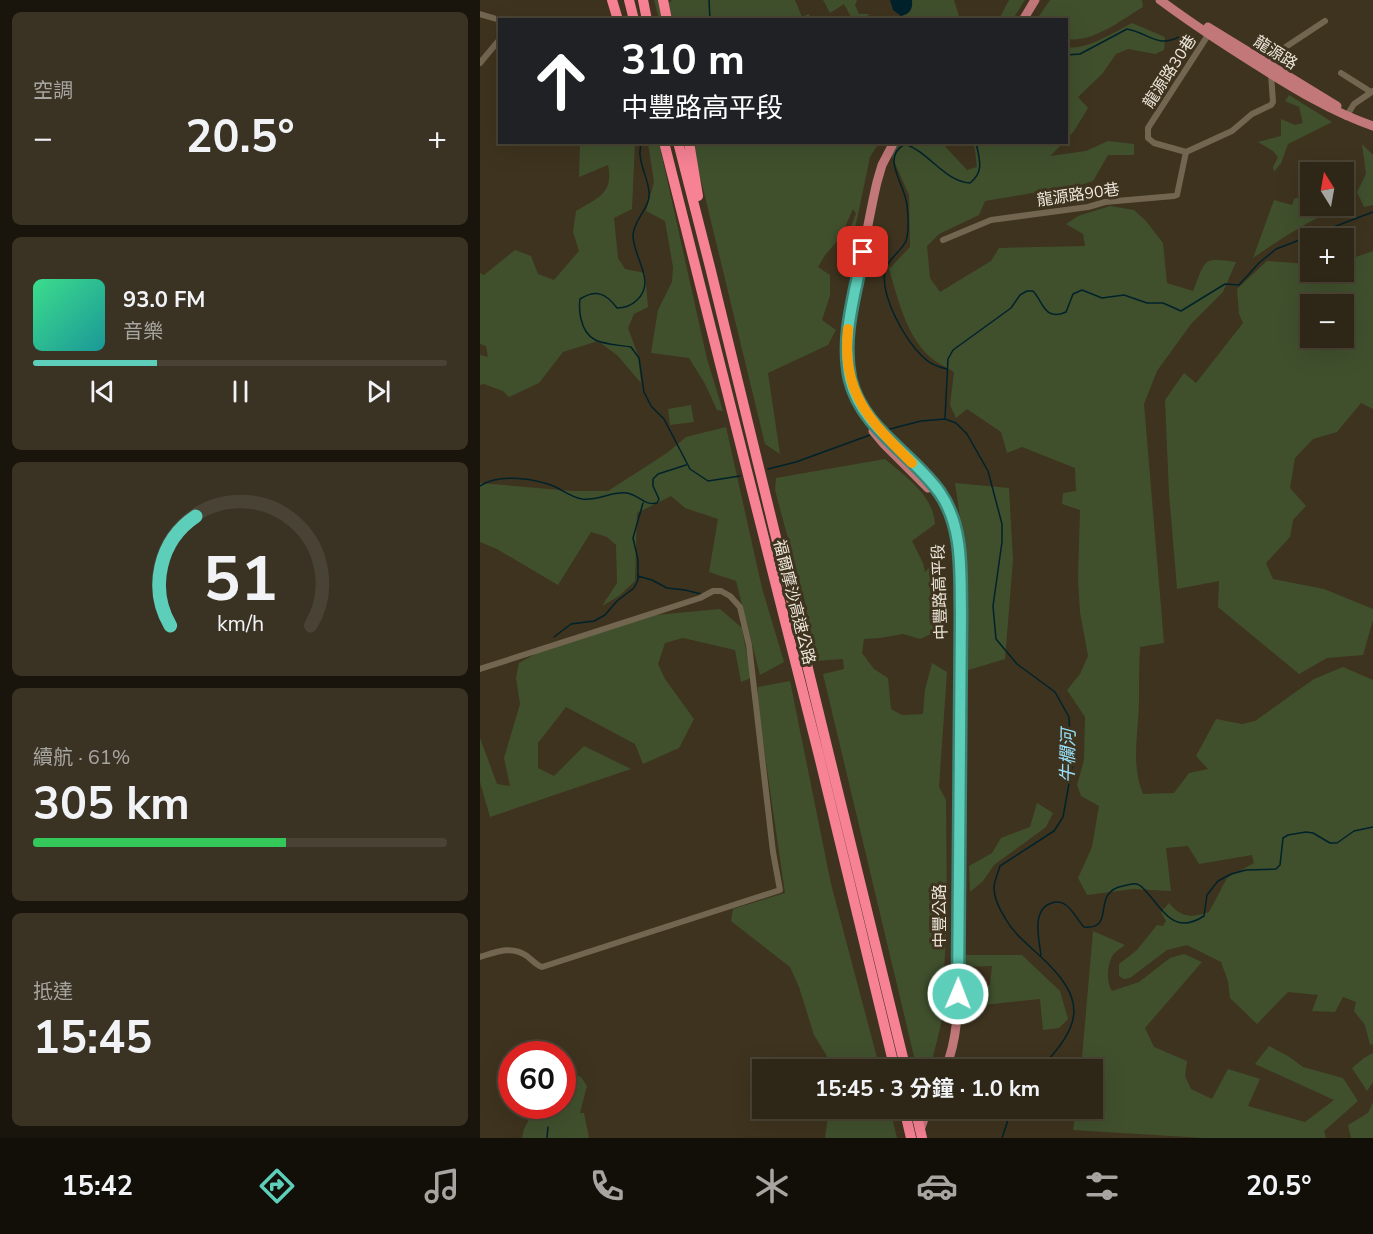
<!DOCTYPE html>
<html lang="zh-TW">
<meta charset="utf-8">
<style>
:root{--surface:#2e2616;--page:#3a3223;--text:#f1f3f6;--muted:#a7a5a1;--line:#494335;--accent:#5dceb9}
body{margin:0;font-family:"Nunito Sans","Noto Sans TC",sans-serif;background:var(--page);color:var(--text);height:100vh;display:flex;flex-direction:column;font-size:22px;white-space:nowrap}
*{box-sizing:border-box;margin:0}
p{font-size:20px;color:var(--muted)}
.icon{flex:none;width:33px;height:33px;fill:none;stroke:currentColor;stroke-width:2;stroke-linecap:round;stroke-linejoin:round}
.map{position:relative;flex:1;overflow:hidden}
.sheet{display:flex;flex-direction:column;gap:12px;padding:12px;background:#19150c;width:480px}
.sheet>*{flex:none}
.guide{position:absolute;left:18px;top:18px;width:570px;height:126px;border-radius:0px;box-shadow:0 6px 24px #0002,0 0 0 2px var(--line);background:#202124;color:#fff;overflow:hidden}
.needle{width:39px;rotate:349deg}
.controls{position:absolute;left:820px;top:162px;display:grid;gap:12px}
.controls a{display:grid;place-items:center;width:54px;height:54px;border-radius:0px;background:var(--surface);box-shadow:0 6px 24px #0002,0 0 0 2px var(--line);font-size:30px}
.speed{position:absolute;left:18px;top:1041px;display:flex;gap:12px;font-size:30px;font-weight:700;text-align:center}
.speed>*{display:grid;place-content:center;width:78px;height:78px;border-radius:50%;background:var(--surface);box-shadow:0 6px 24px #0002,0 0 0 2px var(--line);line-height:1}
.speed .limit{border:9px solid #d22;background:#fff;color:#111}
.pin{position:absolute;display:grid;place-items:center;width:51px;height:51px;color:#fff;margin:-26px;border-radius:12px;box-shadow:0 3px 9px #0006}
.me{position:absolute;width:66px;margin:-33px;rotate:1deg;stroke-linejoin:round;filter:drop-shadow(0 0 4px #0008)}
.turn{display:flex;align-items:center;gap:21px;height:126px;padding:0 24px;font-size:27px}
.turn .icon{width:78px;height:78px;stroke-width:2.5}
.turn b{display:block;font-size:42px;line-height:51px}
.big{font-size:45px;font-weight:700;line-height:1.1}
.sheet .card{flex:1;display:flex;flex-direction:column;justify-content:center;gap:9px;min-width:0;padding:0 21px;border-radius:9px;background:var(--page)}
.sheet .dial{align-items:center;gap:0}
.dial svg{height:156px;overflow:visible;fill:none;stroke:var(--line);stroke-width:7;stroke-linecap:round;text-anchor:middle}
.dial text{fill:var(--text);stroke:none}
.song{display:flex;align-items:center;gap:18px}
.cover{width:72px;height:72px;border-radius:9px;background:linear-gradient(135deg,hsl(150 70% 55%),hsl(180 70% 35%))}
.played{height:6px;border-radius:3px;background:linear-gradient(90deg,var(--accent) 30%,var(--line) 30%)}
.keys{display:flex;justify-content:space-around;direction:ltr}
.heat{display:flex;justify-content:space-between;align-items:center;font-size:33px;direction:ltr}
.charge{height:9px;border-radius:4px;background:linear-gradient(90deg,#34c759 61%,var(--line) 0)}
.trip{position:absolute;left:272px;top:1059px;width:351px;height:60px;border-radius:0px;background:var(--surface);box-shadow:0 6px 24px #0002,0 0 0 2px var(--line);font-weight:700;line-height:60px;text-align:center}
.tab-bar{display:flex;height:96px;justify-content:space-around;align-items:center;background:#120f09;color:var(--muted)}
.tab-bar .icon{width:42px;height:42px}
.tab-bar .selected{color:var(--accent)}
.tab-bar b{font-size:27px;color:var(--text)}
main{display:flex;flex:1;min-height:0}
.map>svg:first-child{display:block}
.green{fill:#40502d;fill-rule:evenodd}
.water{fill:#00222b}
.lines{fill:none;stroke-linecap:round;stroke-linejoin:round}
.stream{stroke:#00222b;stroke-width:1.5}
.street{stroke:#726650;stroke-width:6}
.primary{stroke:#c27779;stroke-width:9}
.highway{stroke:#f78294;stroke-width:10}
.route-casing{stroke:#3c8678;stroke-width:15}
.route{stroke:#5dceb9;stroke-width:10}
.slow{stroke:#f59e0b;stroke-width:10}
.labels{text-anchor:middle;stroke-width:6;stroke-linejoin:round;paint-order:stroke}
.street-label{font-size:16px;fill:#ede6da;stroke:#3e331e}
.water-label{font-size:18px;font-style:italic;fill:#97e0f9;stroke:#3e331e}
</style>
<main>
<section class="sheet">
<div class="card"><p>空調</p>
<div class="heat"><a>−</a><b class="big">20.5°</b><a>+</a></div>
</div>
<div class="card">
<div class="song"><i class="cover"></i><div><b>93.0 FM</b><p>音樂</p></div></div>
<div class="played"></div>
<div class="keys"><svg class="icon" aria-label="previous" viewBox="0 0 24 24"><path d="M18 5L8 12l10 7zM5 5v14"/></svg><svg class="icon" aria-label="pause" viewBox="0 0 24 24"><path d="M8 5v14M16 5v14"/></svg><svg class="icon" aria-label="next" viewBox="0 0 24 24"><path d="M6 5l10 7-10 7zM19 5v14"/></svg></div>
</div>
<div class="card dial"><svg viewBox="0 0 100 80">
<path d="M14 69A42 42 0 1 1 86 69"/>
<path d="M14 69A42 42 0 0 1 27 13" stroke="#5dceb9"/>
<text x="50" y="56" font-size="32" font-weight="700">51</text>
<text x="50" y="72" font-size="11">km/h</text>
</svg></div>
<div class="card"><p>續航 · 61%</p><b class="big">305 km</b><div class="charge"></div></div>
<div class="card"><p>抵達</p><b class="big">15:45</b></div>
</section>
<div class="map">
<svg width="893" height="1138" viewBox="0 0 893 1138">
<rect width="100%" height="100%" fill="#3e331e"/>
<path class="green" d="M 174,0 L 188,0 L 189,3 L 192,0 L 315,0 L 322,17 L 329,14 L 330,19 L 179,19 Z
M 343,0 L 377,0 L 375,5 L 379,14 L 390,14 L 387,16 L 371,17 L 364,4 L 350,13 Z
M 418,0 L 474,0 L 480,19 L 424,19 Z
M 529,0 L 545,0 L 533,19 L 519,19 Z
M 570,0 L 662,0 L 663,7 C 641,20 613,43 587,39 L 586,20 L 557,19 Z
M 652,23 L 685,37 L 684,50 L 675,54 L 648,49 L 636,54 L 622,74 L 598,97 L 608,108 L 594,131 L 587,139 L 587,47 C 605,51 635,32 652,23 Z
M 809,95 L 852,122 L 808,144 L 801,163 L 794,172 L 793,167 L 798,157 L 793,151 L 778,142 L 801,136 L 801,119 L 815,125 L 823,123 L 819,107 L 805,101 Z
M 628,141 L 654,144 L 654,155 L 628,155 L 613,181 L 601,185 L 505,201 L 499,215 L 459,234 L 447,246 L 450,278 L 460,292 L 511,261 L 519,248 L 605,246 L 603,234 L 586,224 L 598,216 L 630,206 L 654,210 L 666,221 L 683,243 L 687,283 L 713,291 C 726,260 721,257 756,262 L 743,292 L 711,324 L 677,371 L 664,404 L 684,643 L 660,647 C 659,666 659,685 659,704 C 658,735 651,765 663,794 L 694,793 L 709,773 L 728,769 L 716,756 L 736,719 L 762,724 L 775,721 L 834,679 L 863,667 L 893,680 L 893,1044 L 890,1045 L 885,1025 L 874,1011 L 876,1002 L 863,997 L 855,1012 L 832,1011 L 838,995 L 808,992 L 777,1024 L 750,998 L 748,981 L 741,962 L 707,945 L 687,950 L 650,978 L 644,979 L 639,976 L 639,964 L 657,950 L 677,925 L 683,926 L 686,921 L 681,912 L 689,903 C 701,918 712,918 729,912 L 747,878 L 774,863 L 772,855 L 719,864 L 708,846 L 686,848 L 691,891 L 653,889 L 607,895 L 598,878 L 612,847 L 619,806 L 601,796 L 597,785 L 604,760 L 605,717 L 587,690 L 600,674 L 608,656 L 600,612 L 598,578 L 600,510 L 582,504 L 583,493 L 596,491 L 595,468 L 542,447 L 527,453 L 521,432 L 487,409 L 476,418 L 470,405 L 474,372 C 466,367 457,363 450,357 C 426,335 418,299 409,269 L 430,247 L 429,195 L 411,154 L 421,142 L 462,143 L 487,170 L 497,167 L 494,143 L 583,143 L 570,156 L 606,151 Z
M 100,143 L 155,143 L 152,209 L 134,218 L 138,258 L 145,269 L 165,273 L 168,307 L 154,314 L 148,328 L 158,355 L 161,383 L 138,356 L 118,341 L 83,352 L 59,383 L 29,397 L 23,391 L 4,384 L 0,385 L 0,355 L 8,357 L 6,346 L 0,344 L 0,273 L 4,275 L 35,250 L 51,256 L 58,274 L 74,280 L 99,251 L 93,232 L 96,211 C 117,198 134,194 128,165 L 99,177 Z
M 168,143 L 179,143 L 227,359 L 243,411 L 237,410 L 225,384 L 209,358 L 171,353 L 178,310 L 192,282 L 193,267 L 185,221 L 166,211 L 174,182 Z
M 212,143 L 399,143 L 390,157 L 368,262 L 366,261 L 367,236 L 376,214 L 373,209 L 360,238 L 345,255 L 338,267 L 350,275 L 350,296 L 342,320 L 356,330 L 348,345 L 288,373 L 300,454 L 285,444 Z
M 882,144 L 893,155 L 893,205 L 884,207 L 877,192 L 886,174 Z
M 831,192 L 831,206 L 860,206 C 830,221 801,238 773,258 L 794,200 L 812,205 L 814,199 Z
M 893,251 L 893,409 L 881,403 L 857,432 L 833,439 L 815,458 L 810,488 L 826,506 L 813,520 L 810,537 L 786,563 L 793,579 L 844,589 L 893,609 L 893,620 L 883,655 L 847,658 L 819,674 L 738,607 L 739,581 L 697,589 L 689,493 L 685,400 L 704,373 L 716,383 L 763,323 L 759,314 L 757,289 L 787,261 L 831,264 L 831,272 L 864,272 L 864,261 ZM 831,304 L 864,304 L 864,338 L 831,338 Z
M 211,405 L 214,422 L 190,425 L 188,409 Z
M 246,427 L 282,588 L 304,662 L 280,675 L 256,581 L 229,572 L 238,519 L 205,508 L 191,496 L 157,513 L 155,581 L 139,596 L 122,606 L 137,583 L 136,545 L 127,537 L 111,532 L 78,585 L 17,549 L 0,542 L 0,483 L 92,491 L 128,491 L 187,453 L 206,437 Z
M 405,459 C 426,477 453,495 455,524 L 432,541 L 443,563 L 445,572 L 461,556 L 468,622 L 460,630 L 440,639 L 423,634 L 400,638 L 384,639 L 382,653 L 394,669 L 408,678 L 411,709 L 422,715 L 443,714 L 445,690 L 452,663 L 467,672 L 459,787 L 466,800 L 467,909 L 462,1020 L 450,1069 L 437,1069 L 343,674 L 364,669 L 363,659 L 336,661 L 324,598 L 295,490 L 296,478 Z
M 475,483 L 529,488 L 533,560 L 525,659 L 485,671 L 483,538 Z
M 240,609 L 262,628 L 271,678 L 261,682 L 255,650 L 203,638 L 185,643 L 178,664 L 185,679 L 214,719 L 199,748 L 163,764 L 155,744 L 86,707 L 58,743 L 58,768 L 74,776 L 104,746 L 151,769 L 10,817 L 0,782 L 0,738 L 17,784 L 30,786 L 24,758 L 40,704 L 36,678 L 39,663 L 68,647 L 165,616 Z
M 310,681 L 351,884 L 400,1069 L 353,1069 L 353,1066 L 334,1035 L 319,987 L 310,967 L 251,921 L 253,909 L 305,893 L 277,700 L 278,687 Z
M 557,803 L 573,813 L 566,827 L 514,865 L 503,881 L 490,892 L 489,866 L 512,853 L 521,838 L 550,827 Z
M 613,931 L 645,945 C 641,948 635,952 633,955 C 627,964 626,982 632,991 L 659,982 L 690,958 L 704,954 L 722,962 L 665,1028 L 674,1047 L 707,1061 L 705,1076 L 711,1089 L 732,1099 L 748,1069 L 780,1079 L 768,1106 L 825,1122 L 854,1100 L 775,1064 L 789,1046 L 808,1056 L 823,1067 L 863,1078 L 878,1101 L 844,1131 L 846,1138 L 723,1138 L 593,1130 L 596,1109 L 612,1108 L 612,1070 L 601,1069 Z
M 486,955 L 542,955 L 580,991 L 588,1019 L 579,1028 L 563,1030 L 560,999 L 484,1007 L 486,994 L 510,985 L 512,966 L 484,967 Z
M 893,1053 L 893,1082 L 887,1091 L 872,1068 L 884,1058 Z
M 90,1074 L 101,1077 L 107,1086 L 100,1113 L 104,1113 L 109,1138 L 42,1138 L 44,1129 L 56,1106 L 82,1106 L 83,1080 Z
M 893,1102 L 893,1138 L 871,1138 L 868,1125 L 888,1113 Z
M 349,1108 L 410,1109 L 417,1138 L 345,1138 Z"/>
<path class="water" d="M 410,0 L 432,0 C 433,9 430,14 421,16 L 413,10 Z"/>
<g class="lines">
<path class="stream" d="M 229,0 L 230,20
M 586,55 L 600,54 L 647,29 C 669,33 676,48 699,37
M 162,142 C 155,158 168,176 169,192 C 171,207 154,219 153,235 C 153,258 177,281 157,300 C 151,306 145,308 137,308 C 126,293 116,289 100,299 C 99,307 99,311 101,319 C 107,346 127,343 151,347 L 159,358 L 164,392 L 171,406 L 184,419 L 210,469 L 228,481 L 260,476
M 467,369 C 457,367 450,364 443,357 C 425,340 400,296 405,271 C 408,258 421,252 426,241 C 429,232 428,214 427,205 C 425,183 400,158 425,144 C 449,152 464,181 490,183 C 505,171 499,159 496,142
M 465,418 L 468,359 L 473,350 L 531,308 L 540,295 L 547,291 L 553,291 C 563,301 564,322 586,312 L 593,294 L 602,290 L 622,298 L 644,295 L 667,303 L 683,303 L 701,311 L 745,284 L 759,285 L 779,263 L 796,249 L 893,212
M 406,430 L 441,421 L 465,419 L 476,423 L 487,434 L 508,471 L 522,524 L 522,542 L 513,606 L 516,639 L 537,664 L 575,692 L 589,717 L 592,767 L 583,817 L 574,831 L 520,866 C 518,873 514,881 514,888 C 514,899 520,910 525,918 C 534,934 546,943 559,955 C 608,1000 603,1024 559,1070
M 288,469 L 316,462 L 390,435
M 0,486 C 17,474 48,478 68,484 C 79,487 89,497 102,499 C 118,501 132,491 147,493 C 159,495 164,506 177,503 L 179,499 L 173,486 L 173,479 L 178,474 L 206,465
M 158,576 L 172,580 L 187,588 L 205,590 L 221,594
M 74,637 L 91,624 L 114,621 L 125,615 L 137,601 L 154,588 L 158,580 L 158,560 L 153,538 L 163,503
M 561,955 C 559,939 551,909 572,903 C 576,901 582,902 586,905 C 593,910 598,921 604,927 C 637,930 610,892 643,886 C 647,885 653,883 657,884 C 663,886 667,893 671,897 C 687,917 698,933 724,916 L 727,895 L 738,881 L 751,874 L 766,870 L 796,869 L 800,865 L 803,838 L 808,835 L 826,832 L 833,833 L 850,843 L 857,843 L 874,831 L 893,827
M 67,1138 L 68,1127
M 522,1138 L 532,1108"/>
<path class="street" d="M 0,14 L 20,20
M 730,32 L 668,128 L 668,138 L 674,143 L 706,152 L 752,131 L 772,114 L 791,105 L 793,102 L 791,74
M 0,63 L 20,39
M 785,66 L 798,52 L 845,21
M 861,73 L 891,92
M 866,117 L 874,104 L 893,91
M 463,240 L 511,220 L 608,207 L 625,202 L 694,196 L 697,195 L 706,152
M 0,669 L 220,598 L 233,591 L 241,591 L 250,596 L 260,607 L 269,645 L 293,852 L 300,890 L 62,967 C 56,965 52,960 47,956 C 31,945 16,952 0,957"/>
<path class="primary" d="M 680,0 C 711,23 743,44 775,64 C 813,88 850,111 893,126
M 543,20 L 555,0
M 728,27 L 857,106
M 414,142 L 402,165 L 397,182 C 390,212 385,242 379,272 C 372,309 361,342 371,380 C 383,430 433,453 460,493 C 484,528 480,573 481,613 L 479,957 C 478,995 480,1034 465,1070
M 393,431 L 404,444 L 448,488
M 440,1130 L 448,1108"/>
<path class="highway" d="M 132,0 L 138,20
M 149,0 L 154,20
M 163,0 L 167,20
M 183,0 L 187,20
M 184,142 L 339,756 L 415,1070
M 198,142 L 230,267 L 426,1070
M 209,142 L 218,196
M 424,1108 L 431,1138
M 435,1108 L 442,1138"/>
</g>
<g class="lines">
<defs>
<path id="route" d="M 383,252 C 375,295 361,336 370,379 C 382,429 432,453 460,493 C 484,528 480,573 481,613 L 478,994"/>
</defs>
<use href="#route" class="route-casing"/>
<use href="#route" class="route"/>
<path class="slow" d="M 368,329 C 361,393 390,421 432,463"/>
</g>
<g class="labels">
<g class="street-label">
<text transform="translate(796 52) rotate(32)" y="6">龍源路</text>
<text transform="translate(689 71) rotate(-57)" y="6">龍源路30巷</text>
<text transform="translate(598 194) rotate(-8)" y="6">龍源路90巷</text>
<text transform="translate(459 592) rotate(-92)" y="6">中豐路高平段</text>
<text transform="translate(315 602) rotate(76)" y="6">福爾摩沙高速公路</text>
<text transform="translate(459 916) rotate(-90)" y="6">中豐公路</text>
</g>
<g class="water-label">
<text transform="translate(588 756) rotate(-89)" y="6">牛欄河</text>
</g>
</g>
</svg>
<div class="controls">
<a><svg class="needle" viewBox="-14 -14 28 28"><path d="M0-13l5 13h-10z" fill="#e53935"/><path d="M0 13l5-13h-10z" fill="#a7a5a1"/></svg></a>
<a>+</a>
<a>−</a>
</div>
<div class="speed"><div class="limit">60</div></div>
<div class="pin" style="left:383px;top:252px;background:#d93025"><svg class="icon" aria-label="arrive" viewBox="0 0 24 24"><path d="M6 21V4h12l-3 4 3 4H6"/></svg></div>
<svg class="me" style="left:478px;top:994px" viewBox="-20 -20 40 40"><circle r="17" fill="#5dceb9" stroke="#fff" stroke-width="3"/><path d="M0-11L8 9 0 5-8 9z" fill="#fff"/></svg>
<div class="trip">15:45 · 3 分鐘 · 1.0 km</div>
<div class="guide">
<div class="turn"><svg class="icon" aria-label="ahead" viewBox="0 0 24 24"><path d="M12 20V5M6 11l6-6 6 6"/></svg><div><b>310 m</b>中豐路高平段</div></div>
</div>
</div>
</main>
<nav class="tab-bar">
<b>15:42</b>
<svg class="icon selected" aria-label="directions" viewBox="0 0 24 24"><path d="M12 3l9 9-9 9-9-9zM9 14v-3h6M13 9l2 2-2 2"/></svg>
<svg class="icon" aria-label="music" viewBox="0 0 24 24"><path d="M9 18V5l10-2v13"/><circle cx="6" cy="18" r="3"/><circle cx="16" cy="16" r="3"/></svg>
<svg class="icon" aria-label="phone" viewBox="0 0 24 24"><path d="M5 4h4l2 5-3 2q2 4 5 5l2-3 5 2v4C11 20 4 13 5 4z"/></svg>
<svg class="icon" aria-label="climate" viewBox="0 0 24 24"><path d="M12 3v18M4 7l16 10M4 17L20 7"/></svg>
<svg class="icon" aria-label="car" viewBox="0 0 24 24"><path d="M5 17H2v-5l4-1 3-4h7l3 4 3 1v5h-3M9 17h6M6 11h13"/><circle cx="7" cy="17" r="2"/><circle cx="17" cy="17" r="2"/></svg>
<svg class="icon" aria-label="filters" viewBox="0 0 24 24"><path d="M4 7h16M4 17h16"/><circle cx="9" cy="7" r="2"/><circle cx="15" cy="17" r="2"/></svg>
<b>20.5°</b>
</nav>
